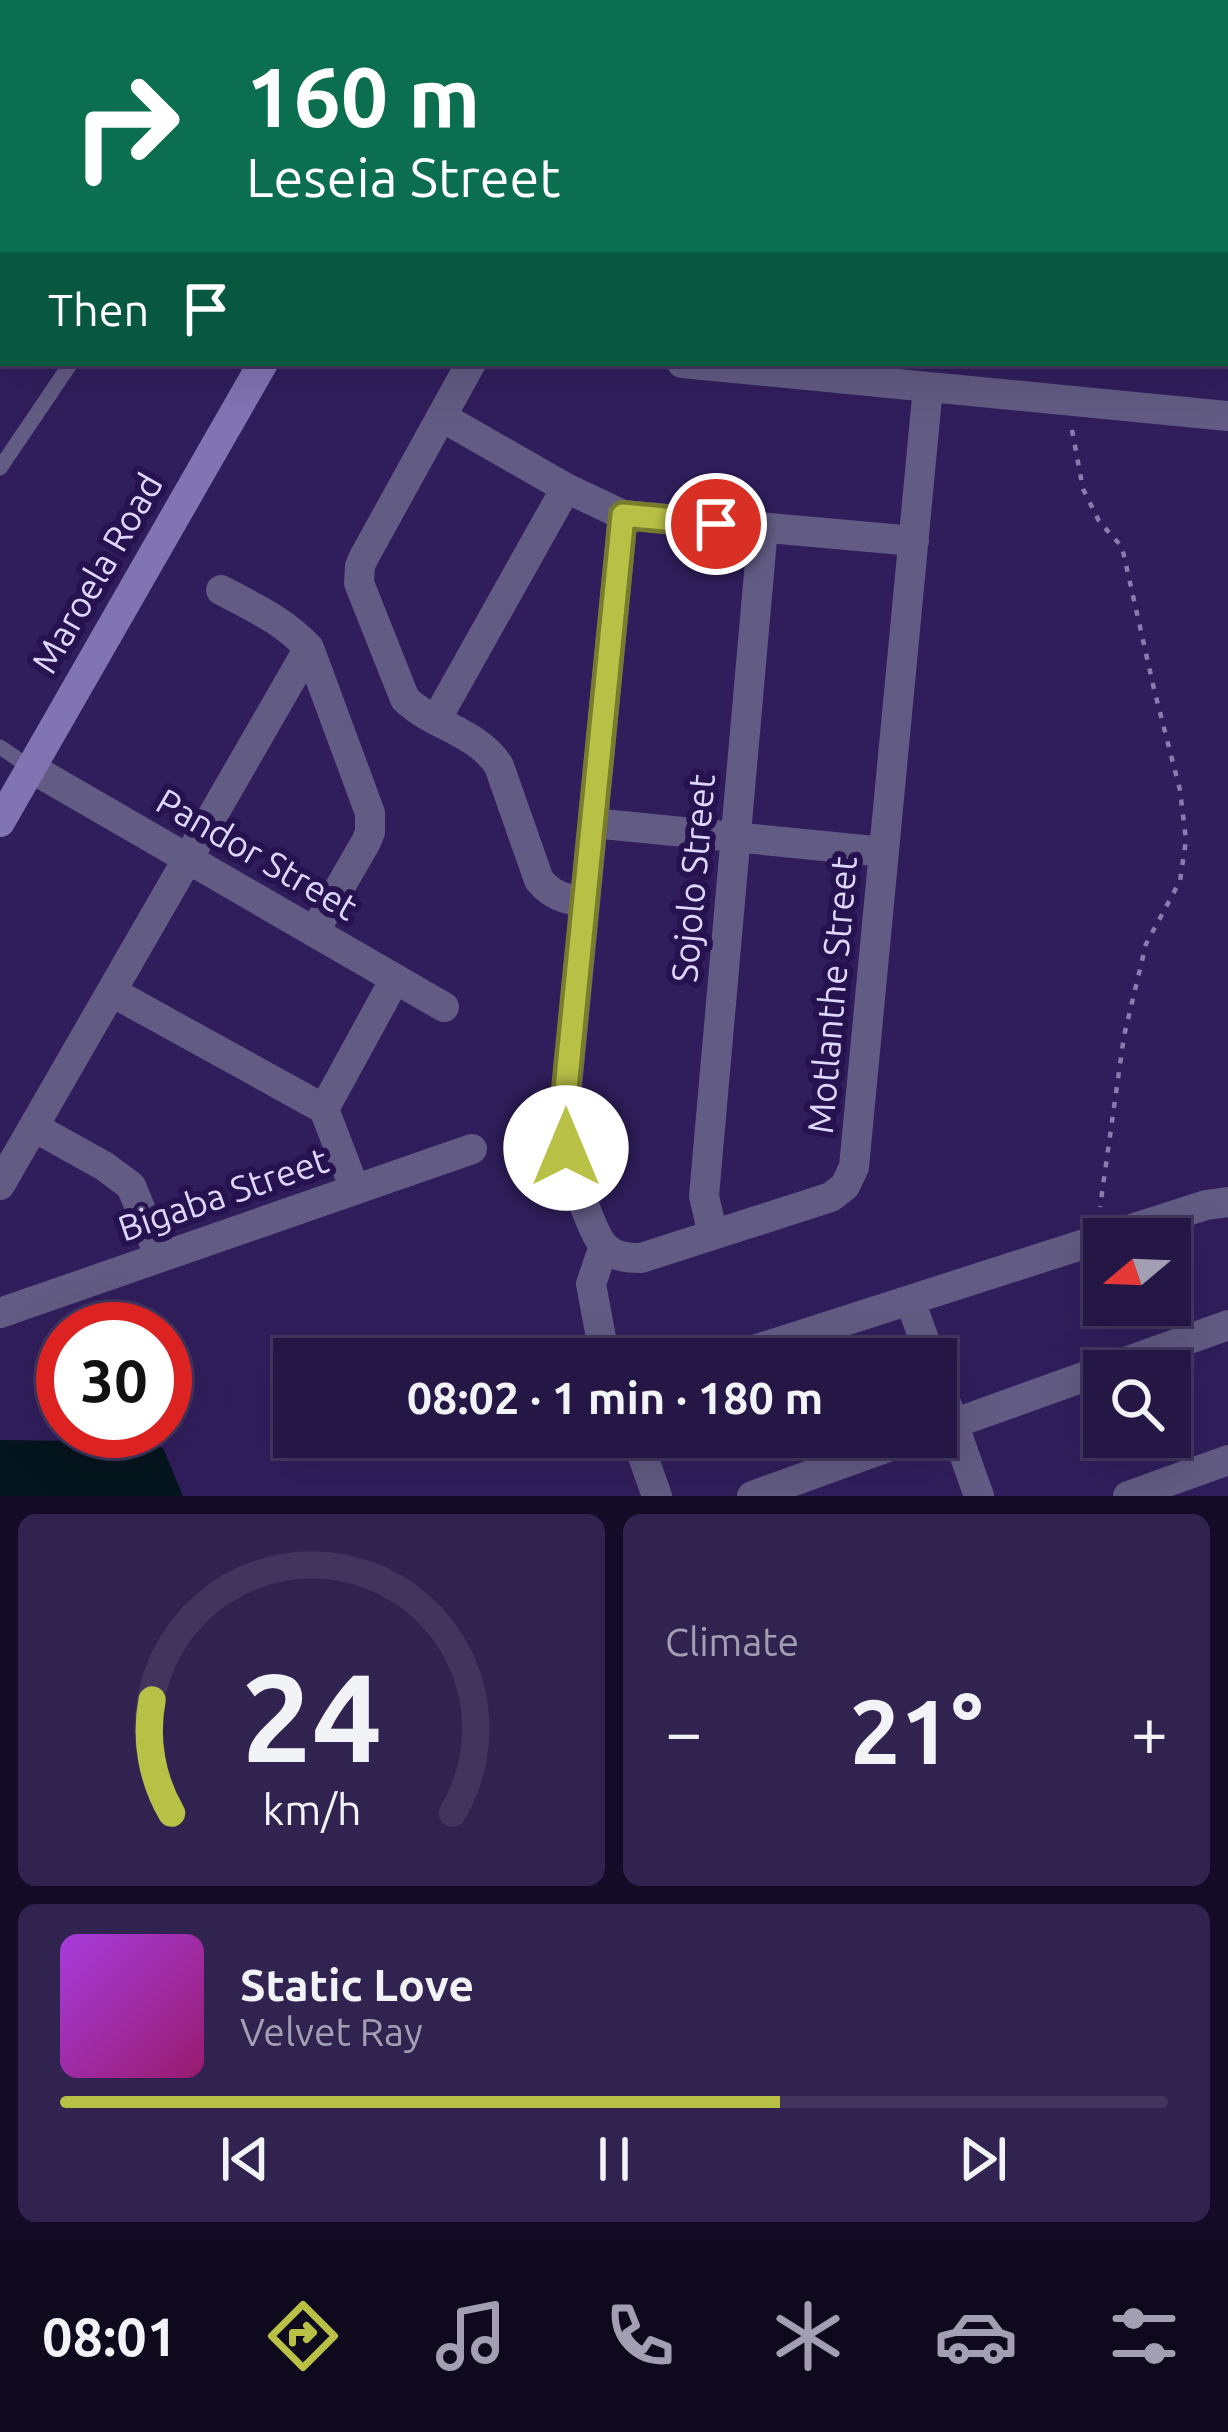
<!DOCTYPE html>
<meta charset="utf-8">
<style>
:root{--surface:#241645;--page:#302350;--text:#f1f3f6;--muted:#a39fb3;--line:#41355e;--accent:#b9c046}
body{margin:0;font-family:Ubuntu,sans-serif;background:var(--page);color:var(--text);height:100vh;display:flex;flex-direction:column;font-size:45px;white-space:nowrap}
*{box-sizing:border-box;margin:0}
p{font-size:39px;color:var(--muted)}
.icon{flex:none;width:66px;height:66px;fill:none;stroke:currentColor;stroke-width:2;stroke-linecap:round;stroke-linejoin:round}
.map{position:relative;height:1496px;overflow:hidden}
.sheet{display:flex;flex-direction:column;gap:18px;padding:18px;background:#140c26;flex:1}
.sheet>*{flex:none}
.banner{position:absolute;left:0px;top:0px;width:1230px;height:366px;box-shadow:0 12px 48px #0002,0 0 0 3px var(--line);background:#0b6e4f;color:#fff;overflow:hidden}
.needle{width:78px;rotate:251deg}
.fabs{position:absolute;left:1083px;top:1218px;display:grid;gap:24px}
.fabs a{display:grid;place-items:center;width:108px;height:108px;border-radius:0px;background:var(--surface);box-shadow:0 12px 48px #0002,0 0 0 3px var(--line);font-size:60px}
.speed{position:absolute;left:36px;top:1302px;display:flex;gap:24px;font-size:60px;font-weight:700;text-align:center}
.speed>*{display:grid;place-content:center;width:156px;height:156px;border-radius:50%;background:var(--surface);box-shadow:0 12px 48px #0002,0 0 0 3px var(--line);line-height:1}
.speed .limit{border:18px solid #d22;background:#fff;color:#111}
.pin{position:absolute;display:grid;place-items:center;width:102px;height:102px;color:#fff;margin:-51px;border:6px solid #fff;border-radius:50%;box-shadow:0 3px 12px #0007}
.me{position:absolute;width:132px;margin:-66px;rotate:0deg;stroke-linejoin:round;filter:drop-shadow(0 0 9px #0008)}
.turn{display:flex;align-items:center;gap:42px;height:252px;padding:0 48px;font-size:54px}
.turn .icon{width:156px;height:156px;stroke-width:2.5}
.turn b{display:block;font-size:84px;line-height:102px}
.then{display:flex;align-items:center;height:114px;padding:0 48px;background:#0003;gap:24px;font-size:45px}
.big{font-size:90px;font-weight:700;line-height:1.1}
.sheet .tile{flex:1;display:flex;flex-direction:column;justify-content:center;gap:18px;min-width:0;padding:0 42px;border-radius:18px;background:var(--page)}
.sheet .dial{align-items:center;gap:0}
.dial svg{height:312px;overflow:visible;fill:none;stroke:var(--line);stroke-width:7;stroke-linecap:round;text-anchor:middle}
.dial text{fill:var(--text);stroke:none}
.song{display:flex;align-items:center;gap:36px}
.cover{width:144px;height:144px;border-radius:18px;background:linear-gradient(135deg,hsl(280 70% 55%),hsl(320 70% 35%))}
.played{height:12px;border-radius:6px;background:linear-gradient(90deg,var(--accent) 65%,var(--line) 65%)}
.keys{display:flex;justify-content:space-around;direction:ltr}
.heat{display:flex;justify-content:space-between;align-items:center;font-size:66px;direction:ltr}
.sheet .tiles{flex:1;display:grid;gap:18px;grid-template-columns:1fr 1fr}
.tile:last-child{grid-column:span 2}
.trip{position:absolute;left:273px;top:1338px;width:684px;height:120px;border-radius:0px;background:var(--surface);box-shadow:0 12px 48px #0002,0 0 0 3px var(--line);font-weight:700;line-height:120px;text-align:center}
.dock{display:flex;height:192px;justify-content:space-around;align-items:center;background:#0e091c;color:var(--muted)}
.dock .icon{width:84px;height:84px}
.dock .on{color:var(--accent)}
.dock b{font-size:54px;color:var(--text)}
.map>svg:first-child{display:block}
.water{fill:#05151d}
.lines{fill:none;stroke-linecap:round;stroke-linejoin:round}
.path{stroke:#887cae;stroke-width:4.5;stroke-dasharray:6 9;stroke-linecap:butt}
.lane{stroke:#625b83;stroke-width:15}
.street{stroke:#625b83;stroke-width:30}
.secondary{stroke:#8174b3;stroke-width:30}
.route-casing{stroke:#787d2e;stroke-width:30}
.route{stroke:#b9c046;stroke-width:21}
.labels{text-anchor:middle;stroke-width:12;stroke-linejoin:round;paint-order:stroke}
.street-label{font-size:36px;fill:#ded8fe;stroke:#271250}
</style>
<div class="map">
<svg width="1228" height="1496" viewBox="0 0 1228 1496">
<rect width="100%" height="100%" fill="#301e5c"/>
<path class="water" d="M 0,1440 L 140,1442 L 163,1448 L 183,1496 L 0,1496 Z"/>
<g class="lines">
<path class="path" d="M 1072,430 L 1083,489 L 1099,521 L 1122,547 L 1154,689 L 1180,790 L 1186,840 L 1180,881 L 1146,944 L 1124,1036 L 1100,1207"/>
<path class="lane" d="M 0,109 L 3,115
M 0,468 L 71,363
M 0,747 L 31,768"/>
<path class="street" d="M 146,0 L 147,3
M 259,3 L 260,0
M 675,3 L 676,0
M 471,363 L 364,557 L 360,566 L 359,583 L 405,699 C 433,726 478,732 499,766 L 539,880 C 552,896 565,899 585,902
M 682,363 L 1228,416
M 442,417 L 566,488 L 623,515 L 914,541
M 623,515 L 563,1128 C 565,1150 590,1232 605,1247 C 615,1257 627,1258 641,1258 L 831,1197 L 845,1186 L 854,1167 L 928,387
M 221,590 C 253,607 284,621 309,648 L 370,813 L 370,832 L 366,842 L 314,932
M 436,720 L 566,488
M 31,768 L 444,1007
M 593,823 L 884,852
M 112,992 L 324,1109 L 355,1190
M 324,1109 L 395,979
M 34,1127 L 104,1166 L 131,1186 L 160,1257
M 0,1185 L 309,648
M 713,1235 L 704,1196 L 763,528
M 604,1246 L 591,1284 L 605,1359
M 0,1313 L 472,1149
M 726,1359 L 910,1300
M 931,1359 L 910,1300 L 1206,1205 L 1228,1202
M 936,1375 L 979,1496
M 936,1430 L 1228,1325
M 636,1437 L 657,1496
M 752,1496 L 916,1437
M 1128,1496 L 1228,1460"/>
<path class="secondary" d="M 468,3 L 470,0
M 0,822 L 263,363"/>
</g>
<g class="lines">
<defs>
<path id="route" d="M 566,1148 L 563,1119 L 623,515 L 716,524"/>
</defs>
<use href="#route" class="route-casing"/>
<use href="#route" class="route"/>
</g>
<g class="labels">
<g class="street-label">
<text transform="translate(97 573) rotate(-60)" y="13">Maroela Road</text>
<text transform="translate(257 854) rotate(30)" y="13">Pandor Street</text>
<text transform="translate(693 878) rotate(-85)" y="13">Sojolo Street</text>
<text transform="translate(832 995) rotate(-85)" y="13">Motlanthe Street</text>
<text transform="translate(223 1194) rotate(-19)" y="13">Bigaba Street</text>
</g>
</g>
</svg>
<div class="fabs">
<a><svg class="needle" viewBox="-14 -14 28 28"><path d="M0-13l5 13h-10z" fill="#e53935"/><path d="M0 13l5-13h-10z" fill="#a39fb3"/></svg></a>
<a><svg class="icon" aria-label="search" viewBox="0 0 24 24"><circle cx="10" cy="10" r="6"/><path d="M15 15l6 6"/></svg></a>
</div>
<div class="speed"><div class="limit">30</div></div>
<div class="pin" style="left:716px;top:524px;background:#d93025"><svg class="icon" aria-label="arrive" viewBox="0 0 24 24"><path d="M6 21V4h12l-3 4 3 4H6"/></svg></div>
<svg class="me" style="left:566px;top:1148px" viewBox="-20 -20 40 40"><circle r="19" fill="#fff"/><path d="M0-13L10 11 0 6-10 11z" fill="#b9c046"/></svg>
<div class="trip">08:02 · 1 min · 180 m</div>
<div class="banner">
<div class="turn"><svg class="icon" aria-label="right" viewBox="0 0 24 24"><path d="M7 20v-9h11M14 6l5 5-5 5"/></svg><div><b>160 m</b>Leseia Street</div></div>
<div class="then">Then<svg class="icon" aria-label="arrive" viewBox="0 0 24 24"><path d="M6 21V4h12l-3 4 3 4H6"/></svg></div>
</div>
</div>
<section class="sheet">
<div class="tiles">
<div class="tile dial"><svg viewBox="0 0 100 80">
<path d="M14 69A42 42 0 1 1 86 69"/>
<path d="M14 69A42 42 0 0 1 9 40" stroke="#b9c046"/>
<text x="50" y="56" font-size="32" font-weight="700">24</text>
<text x="50" y="72" font-size="11">km/h</text>
</svg></div>
<div class="tile"><p>Climate</p>
<div class="heat"><a>−</a><b class="big">21°</b><a>+</a></div>
</div>
<div class="tile">
<div class="song"><i class="cover"></i><div><b>Static Love</b><p>Velvet Ray</p></div></div>
<div class="played"></div>
<div class="keys"><svg class="icon" aria-label="previous" viewBox="0 0 24 24"><path d="M18 5L8 12l10 7zM5 5v14"/></svg><svg class="icon" aria-label="pause" viewBox="0 0 24 24"><path d="M8 5v14M16 5v14"/></svg><svg class="icon" aria-label="next" viewBox="0 0 24 24"><path d="M6 5l10 7-10 7zM19 5v14"/></svg></div>
</div>
</div>
</section>
<nav class="dock">
<b>08:01</b>
<svg class="icon on" aria-label="directions" viewBox="0 0 24 24"><path d="M12 3l9 9-9 9-9-9zM9 14v-3h6M13 9l2 2-2 2"/></svg>
<svg class="icon" aria-label="music" viewBox="0 0 24 24"><path d="M9 18V5l10-2v13"/><circle cx="6" cy="18" r="3"/><circle cx="16" cy="16" r="3"/></svg>
<svg class="icon" aria-label="phone" viewBox="0 0 24 24"><path d="M5 4h4l2 5-3 2q2 4 5 5l2-3 5 2v4C11 20 4 13 5 4z"/></svg>
<svg class="icon" aria-label="climate" viewBox="0 0 24 24"><path d="M12 3v18M4 7l16 10M4 17L20 7"/></svg>
<svg class="icon" aria-label="car" viewBox="0 0 24 24"><path d="M5 17H2v-5l4-1 3-4h7l3 4 3 1v5h-3M9 17h6M6 11h13"/><circle cx="7" cy="17" r="2"/><circle cx="17" cy="17" r="2"/></svg>
<svg class="icon" aria-label="filters" viewBox="0 0 24 24"><path d="M4 7h16M4 17h16"/><circle cx="9" cy="7" r="2"/><circle cx="15" cy="17" r="2"/></svg>
</nav>
